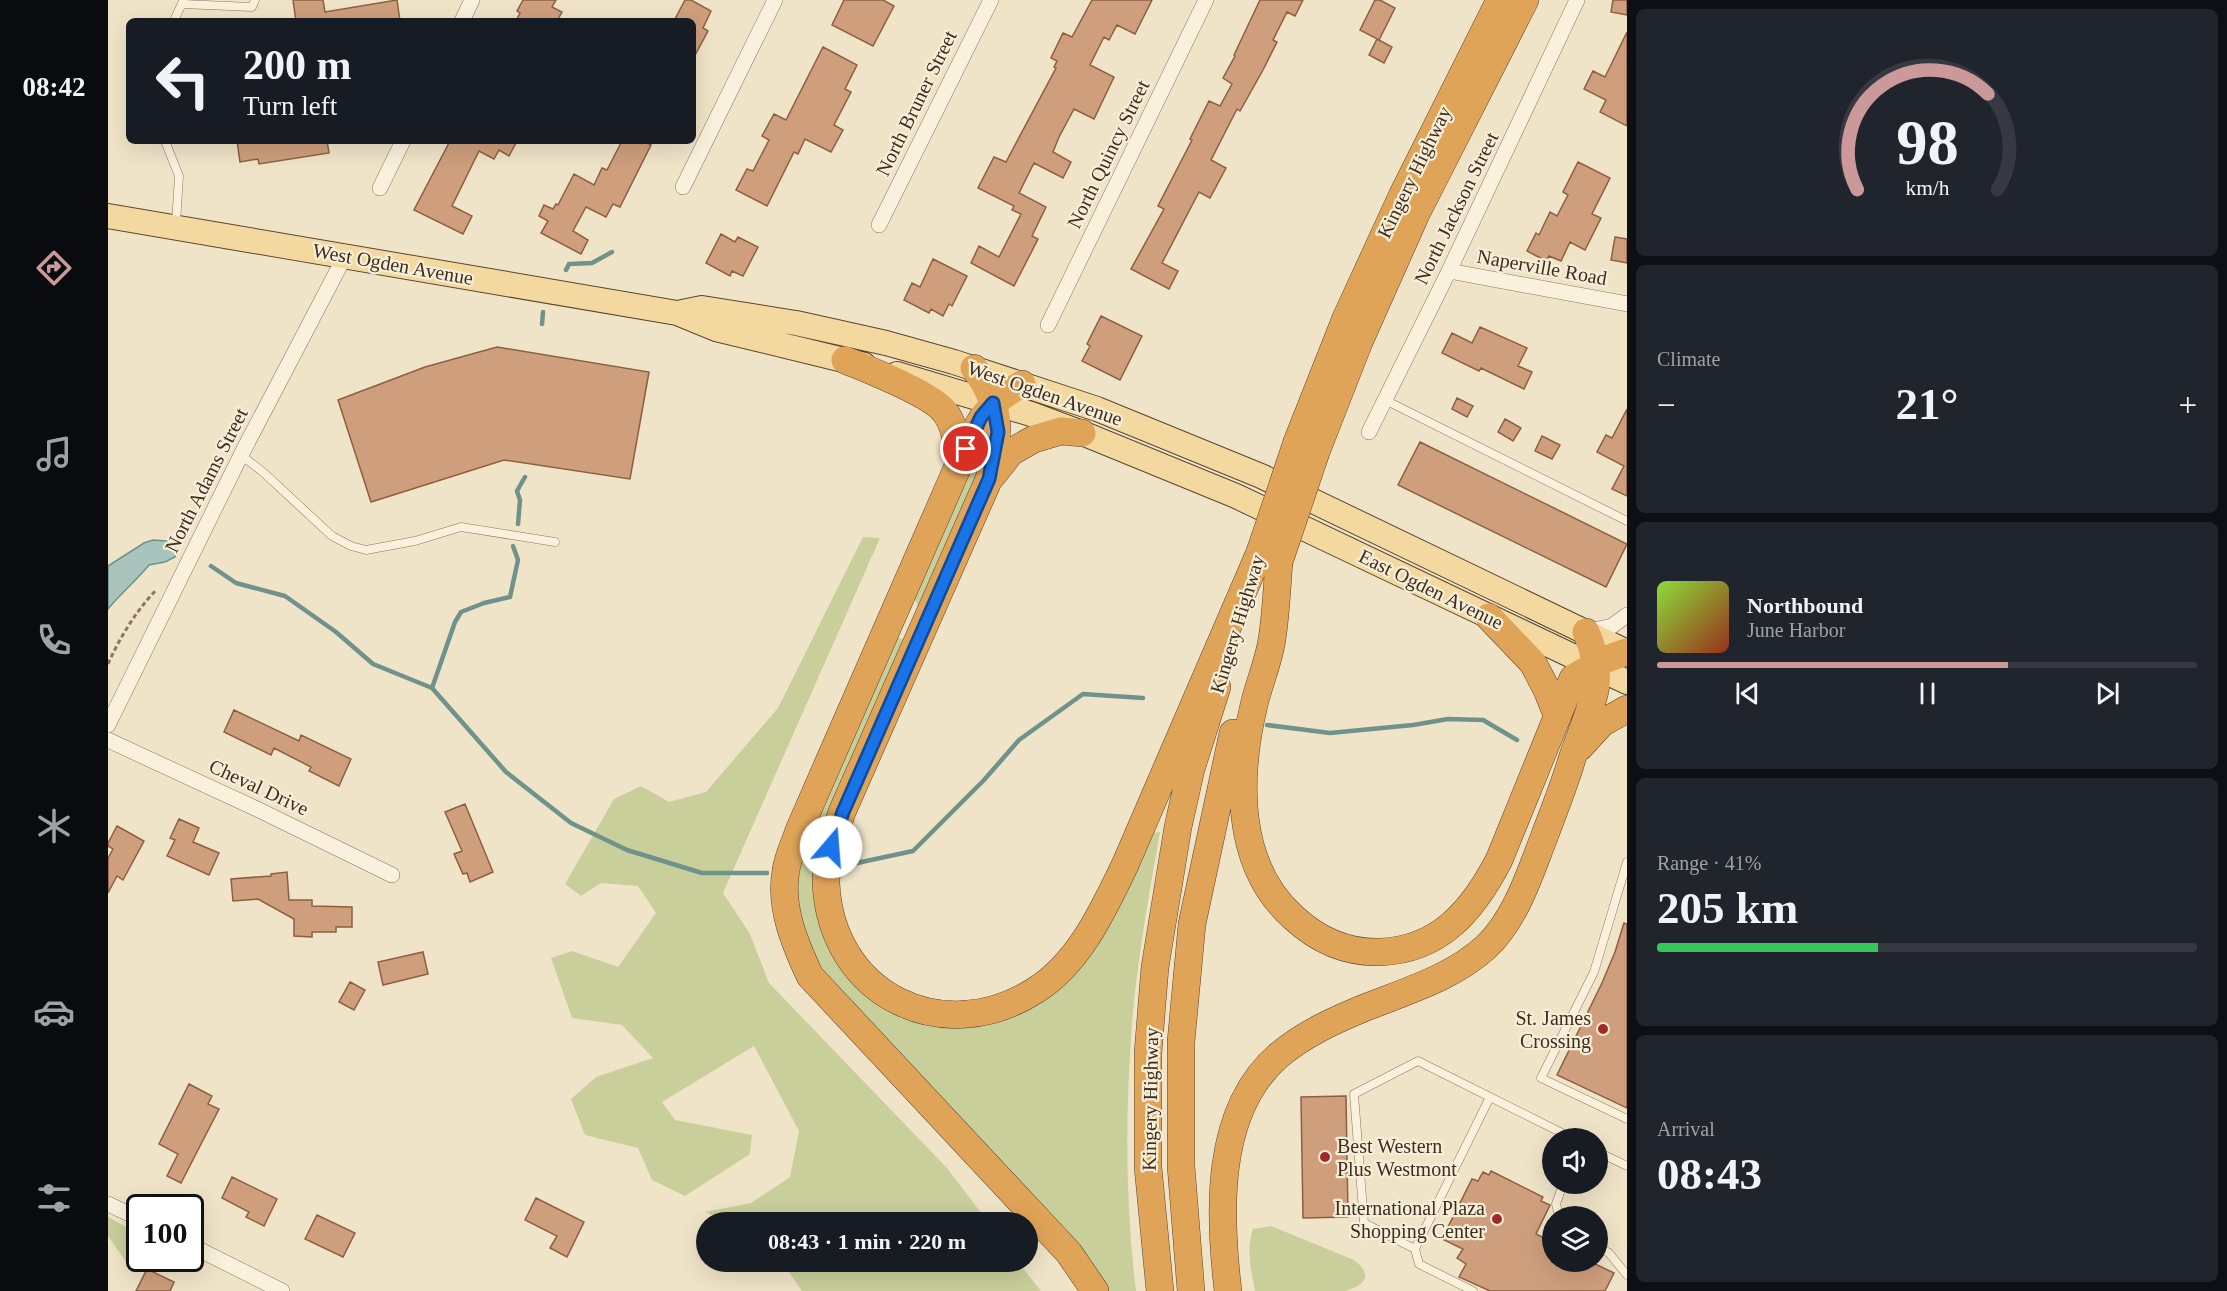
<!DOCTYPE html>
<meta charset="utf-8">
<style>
:root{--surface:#171b24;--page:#20242c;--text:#f1f3f6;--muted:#9ea1a6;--line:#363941;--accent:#cc999b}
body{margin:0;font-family:"Times New Roman",serif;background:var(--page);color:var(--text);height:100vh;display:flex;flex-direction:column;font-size:22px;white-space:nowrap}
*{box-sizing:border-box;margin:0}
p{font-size:20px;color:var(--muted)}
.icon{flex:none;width:33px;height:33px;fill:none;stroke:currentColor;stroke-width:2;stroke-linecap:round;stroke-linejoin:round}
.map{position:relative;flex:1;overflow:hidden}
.panel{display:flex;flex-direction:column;gap:9px;padding:9px;background:#0d0f14;width:600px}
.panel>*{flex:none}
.hud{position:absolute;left:18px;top:18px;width:570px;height:126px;border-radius:9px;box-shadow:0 6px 24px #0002;background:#171b24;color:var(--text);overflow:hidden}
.buttons{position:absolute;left:1434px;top:1128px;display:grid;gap:12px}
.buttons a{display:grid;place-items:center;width:66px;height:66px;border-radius:50%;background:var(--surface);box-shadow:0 6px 24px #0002;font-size:30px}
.speed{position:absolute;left:18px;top:1194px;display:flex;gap:12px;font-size:30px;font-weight:700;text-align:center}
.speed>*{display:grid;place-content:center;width:78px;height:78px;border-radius:50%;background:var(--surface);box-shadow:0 6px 24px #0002;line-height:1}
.speed .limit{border:3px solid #111;border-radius:9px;background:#fff;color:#111}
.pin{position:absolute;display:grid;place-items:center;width:51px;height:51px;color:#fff;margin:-26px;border:3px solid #fff;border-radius:50%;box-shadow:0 2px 6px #0007}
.me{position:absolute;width:66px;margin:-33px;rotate:18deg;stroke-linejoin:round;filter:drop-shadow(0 0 4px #0008)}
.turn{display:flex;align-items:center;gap:21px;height:126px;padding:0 18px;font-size:27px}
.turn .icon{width:78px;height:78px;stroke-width:2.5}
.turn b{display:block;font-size:42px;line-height:51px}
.big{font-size:45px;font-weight:700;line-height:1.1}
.panel .widget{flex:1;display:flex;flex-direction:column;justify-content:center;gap:9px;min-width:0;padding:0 21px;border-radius:9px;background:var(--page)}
.panel .dial{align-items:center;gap:0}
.dial svg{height:156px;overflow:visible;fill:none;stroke:var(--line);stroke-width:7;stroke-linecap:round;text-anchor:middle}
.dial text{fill:var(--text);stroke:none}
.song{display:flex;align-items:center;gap:18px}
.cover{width:72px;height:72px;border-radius:9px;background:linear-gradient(135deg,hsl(90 70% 55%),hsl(10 70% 35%))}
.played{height:6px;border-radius:3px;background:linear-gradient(90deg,var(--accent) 65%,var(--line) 65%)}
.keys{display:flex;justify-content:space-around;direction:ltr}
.heat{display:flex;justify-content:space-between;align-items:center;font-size:33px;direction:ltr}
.charge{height:9px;border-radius:4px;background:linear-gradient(90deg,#34c759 41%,var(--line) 0)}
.trip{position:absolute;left:588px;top:1212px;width:342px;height:60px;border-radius:30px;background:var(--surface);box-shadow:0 6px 24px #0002;font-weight:700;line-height:60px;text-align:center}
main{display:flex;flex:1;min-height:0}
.dock{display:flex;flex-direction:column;width:108px;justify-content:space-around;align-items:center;background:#090b0e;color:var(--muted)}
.dock .icon{width:42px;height:42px}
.dock .current{color:var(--accent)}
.dock b{font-size:27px;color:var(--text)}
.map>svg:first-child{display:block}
.green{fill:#c9cf9b}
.water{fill:#a9c4bc;stroke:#6f938a;stroke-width:1.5}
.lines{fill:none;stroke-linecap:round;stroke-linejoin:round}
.stream{stroke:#6f938a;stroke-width:4.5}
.building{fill:#cf9f7d;stroke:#8d5f41;stroke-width:1.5}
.lane-casing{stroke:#8d765c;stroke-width:9}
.street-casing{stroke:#8d765c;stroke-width:16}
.primary-casing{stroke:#5b4430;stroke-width:26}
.highway-casing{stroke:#5b4430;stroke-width:28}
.path{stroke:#8d765c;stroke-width:3;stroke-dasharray:4.5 3;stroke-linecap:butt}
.lane{stroke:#faf1dc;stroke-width:8}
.street{stroke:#faf1dc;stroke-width:15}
.primary{stroke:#f3d9a0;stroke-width:24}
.highway{stroke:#e0a458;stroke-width:27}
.highway-bridge-casing{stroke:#5b4430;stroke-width:28;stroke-linecap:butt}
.highway-bridge{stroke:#e0a458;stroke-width:27}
.route-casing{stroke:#114b97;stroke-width:15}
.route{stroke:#1a73e8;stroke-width:10}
.poi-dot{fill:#9e2a2b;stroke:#f7eed8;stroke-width:2}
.labels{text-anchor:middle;stroke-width:4.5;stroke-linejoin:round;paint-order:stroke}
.street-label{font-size:20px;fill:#3d2e20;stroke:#f7eed8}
.poi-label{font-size:20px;fill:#3d2e20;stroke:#f7eed8;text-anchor:end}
</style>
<main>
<nav class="dock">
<b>08:42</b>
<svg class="icon current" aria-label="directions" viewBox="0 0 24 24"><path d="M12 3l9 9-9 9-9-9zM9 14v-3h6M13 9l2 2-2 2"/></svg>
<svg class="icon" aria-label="music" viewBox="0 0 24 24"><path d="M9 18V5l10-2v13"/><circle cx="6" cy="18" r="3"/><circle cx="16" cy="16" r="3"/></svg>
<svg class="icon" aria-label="phone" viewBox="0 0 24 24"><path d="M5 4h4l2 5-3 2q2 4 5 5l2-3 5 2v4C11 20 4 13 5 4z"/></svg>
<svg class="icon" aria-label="climate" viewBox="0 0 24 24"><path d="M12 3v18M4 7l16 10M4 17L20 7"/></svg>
<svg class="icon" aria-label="car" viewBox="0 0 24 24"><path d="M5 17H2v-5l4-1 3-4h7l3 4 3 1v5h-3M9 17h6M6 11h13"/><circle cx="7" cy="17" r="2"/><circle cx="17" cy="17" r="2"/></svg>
<svg class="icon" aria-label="filters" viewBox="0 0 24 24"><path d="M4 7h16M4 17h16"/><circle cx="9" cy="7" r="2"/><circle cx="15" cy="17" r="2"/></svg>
</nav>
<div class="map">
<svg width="1519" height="1291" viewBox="0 0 1519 1291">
<rect width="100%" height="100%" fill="#f0e4c8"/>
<path class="green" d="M 870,451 L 877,452 L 873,463 L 810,607 L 805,595 Z
M 755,537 L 772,538 L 615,893 L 642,934 L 661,983 L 839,1168 L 880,1222 L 617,1222 L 597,1212 L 643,1203 L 682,1177 L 691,1131 L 646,1046 L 554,1102 L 567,1120 L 644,1135 L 642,1154 L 577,1196 L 544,1180 L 530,1148 L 477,1135 L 463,1099 L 488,1077 L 545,1058 L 514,1025 L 464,1018 L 443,958 L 464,951 L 510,967 L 548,913 L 530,886 L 493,883 L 473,896 L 457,884 L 506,799 L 533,786 L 561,802 L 598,792 L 670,708 Z
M 788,637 L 798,640 L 710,847 L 762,998 L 910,1013 L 1043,833 L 1052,832 C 1040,901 1027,970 1023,1040 C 1017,1123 1018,1208 1028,1291 L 1001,1291 L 978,1254 L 714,973 L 690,914 L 688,886 L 690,861 Z
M 0,1217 L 31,1234 L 31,1251 L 21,1266 L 0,1236 Z
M 1163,1226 L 1246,1260 C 1265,1274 1258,1286 1237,1291 L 1147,1291 C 1143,1271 1138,1248 1145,1229 Z
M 674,1262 L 910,1262 L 933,1291 L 694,1291 Z"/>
<path class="water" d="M 45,540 L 59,541 L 69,549 L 67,557 L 57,562 L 41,565 C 28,581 13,593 0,609 L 0,566 L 36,543 Z"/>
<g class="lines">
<path class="stream" d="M 458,270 L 461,264 L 484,263 L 504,252
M 434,324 L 435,312
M 410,524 L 412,500 L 409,491 L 417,477
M 103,566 L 128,583 L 177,596 L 228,632 L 265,664 L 324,688 L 398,772 L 463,823 L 519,850 L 594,873 L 659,873
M 324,688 L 347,622 L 353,612 L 376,603 L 402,597 L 410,560 L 405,546
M 1159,725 L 1222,733 L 1305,725 L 1340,719 L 1375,720 L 1409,740
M 735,866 L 805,851 L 876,780 L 911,740 L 975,694 L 1035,698"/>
</g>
<path class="building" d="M 185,0 L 215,0 L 217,12 L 289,0 L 292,21 L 188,21 Z
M 415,0 L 448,0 L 444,7 L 454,12 L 449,21 L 408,21 L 412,13 L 409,11 Z
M 577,0 L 583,0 L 603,11 L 595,28 L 600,31 L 585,59 L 585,21 L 566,21 Z
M 736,0 L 775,0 L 786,6 L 765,46 L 724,25 Z
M 984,0 L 1044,0 L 1027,34 L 1009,25 L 1001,40 L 996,37 L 982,65 L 1006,77 L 986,119 L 966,109 L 951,137 L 945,152 L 963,162 L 955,178 L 926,163 L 911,193 L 938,207 L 924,236 L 930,239 L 906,286 L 863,263 L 871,246 L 891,257 L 913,214 L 904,210 L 906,206 L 870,188 L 886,157 L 898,162 L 948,68 L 946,67 L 949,61 L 943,58 L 955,33 L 964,37 Z
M 1152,0 L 1195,0 L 1187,16 L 1179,12 L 1165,40 L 1169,42 L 1155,70 L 1132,111 L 1129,109 L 1103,160 L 1118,168 L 1102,198 L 1091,192 L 1054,263 L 1070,271 L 1061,289 L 1023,269 L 1056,209 L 1050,206 L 1084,140 L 1082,139 L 1101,101 L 1112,106 L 1124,84 L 1115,78 L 1127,56 L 1126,55 Z
M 1267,0 L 1272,0 L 1287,8 L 1271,40 L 1252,30 Z
M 1505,0 L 1519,0 L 1519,15 L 1503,12 Z
M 1519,32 L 1519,126 L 1492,112 L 1498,100 L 1476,89 L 1485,71 L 1497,77 Z
M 1269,39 L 1284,47 L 1276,63 L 1261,55 Z
M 715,47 L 749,65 L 737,89 L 743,92 L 726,125 L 735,130 L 723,152 L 697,139 L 690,154 L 686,152 L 659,206 L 628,190 L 639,169 L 645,171 L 661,140 L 654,136 L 666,114 L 678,120 Z
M 129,141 L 219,141 L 221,153 L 151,164 L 150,159 L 132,162 Z
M 342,141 L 409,141 L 401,156 L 391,150 L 386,159 L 371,151 L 344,206 L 364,216 L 355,234 L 306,210 Z
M 514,141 L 536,141 L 543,145 L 512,207 L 505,204 L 498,217 L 478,207 L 465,231 L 480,240 L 473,254 L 433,233 L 440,221 L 431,216 L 436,205 L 445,209 L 448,204 L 450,205 L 466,174 L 486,185 L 494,168 L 499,170 Z
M 1470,162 L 1502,178 L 1484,214 L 1493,218 L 1477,250 L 1462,242 L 1453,261 L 1441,256 L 1438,261 L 1419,251 L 1428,233 L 1431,235 L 1442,212 L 1449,216 L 1460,195 L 1455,192 Z
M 613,234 L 627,242 L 630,237 L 650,247 L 635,276 L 624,271 L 622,276 L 598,263 Z
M 1507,237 L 1519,239 L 1519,263 L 1503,260 Z
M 825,259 L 859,276 L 844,306 L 841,304 L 835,316 L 823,309 L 821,313 L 796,300 L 804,283 L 812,287 Z
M 993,316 L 1034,336 L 1012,380 L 974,361 L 982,346 L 979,344 Z
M 1372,327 L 1419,348 L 1410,366 L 1424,372 L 1416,389 L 1373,368 L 1371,371 L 1334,353 L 1344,333 L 1364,343 Z
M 389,347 L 541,372 L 522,479 L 396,460 L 263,502 L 230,400 L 317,367 Z
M 1349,398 L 1365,406 L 1359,417 L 1344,409 Z
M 1519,409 L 1519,496 L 1504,489 L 1516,466 L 1489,452 L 1498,435 L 1504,438 Z
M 1397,419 L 1413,428 L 1405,441 L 1390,432 Z
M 1434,436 L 1452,445 L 1444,459 L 1427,451 Z
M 1312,442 L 1519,544 L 1498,587 L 1290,485 Z
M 126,710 L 191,741 L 193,735 L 243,759 L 231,786 L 201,771 L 203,767 L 166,748 L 163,755 L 116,732 Z
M 357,804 L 385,872 L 362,882 L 359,873 L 355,874 L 346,854 L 354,851 L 337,812 Z
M 71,819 L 91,828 L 85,842 L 111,853 L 101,875 L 59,856 L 67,840 L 62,838 Z
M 9,826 L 36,841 L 15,880 L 9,876 L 0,893 L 0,858 L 5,849 L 0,846 L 0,843 Z
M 179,872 L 181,900 L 204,900 L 204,906 L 244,907 L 244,927 L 228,927 L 228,932 L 204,932 L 204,937 L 186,936 L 186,919 L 150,899 L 125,901 L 123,879 L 163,876 L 163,874 Z
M 1516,923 L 1519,924 L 1519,1108 L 1449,1075 L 1494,983 L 1507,952 Z
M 315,952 L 320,974 L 275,985 L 270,962 Z
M 242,982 L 257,990 L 246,1010 L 231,1002 Z
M 81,1084 L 104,1096 L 100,1104 L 111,1109 L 73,1183 L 59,1176 L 70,1154 L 51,1144 Z
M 1238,1096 L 1240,1217 L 1195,1218 L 1193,1097 Z
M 1383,1171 L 1435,1197 L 1433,1201 L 1442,1205 L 1428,1234 L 1444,1242 L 1444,1262 L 1483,1262 L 1506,1273 L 1497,1291 L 1382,1291 L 1351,1277 L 1358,1264 L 1349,1258 L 1355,1249 L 1334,1239 L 1364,1179 L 1370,1181 L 1375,1172 L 1381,1175 Z
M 124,1177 L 169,1199 L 156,1226 L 138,1217 L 141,1212 L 114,1198 Z
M 428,1198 L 476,1222 L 459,1257 L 442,1248 L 449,1236 L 417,1220 Z
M 209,1215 L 247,1233 L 235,1257 L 197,1239 Z
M 39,1269 L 66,1282 L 62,1291 L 28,1291 Z"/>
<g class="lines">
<defs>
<path id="lane" d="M 74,4 L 144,7 L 147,0
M 66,21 L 75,1
M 57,141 L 71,176 L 68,223
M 1277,400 L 1519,521
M 133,455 L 156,473 L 224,536 L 243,546 L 258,550 L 307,541 L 353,527 L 447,542
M 1519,862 L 1486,972 L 1433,1078 L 1519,1119
M 1490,1152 L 1519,1166
M 1451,1216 L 1448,1204 L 1455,1184
M 1490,1247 L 1501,1253 L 1519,1275
M 1307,1249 L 1382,1097
M 1365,1291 L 1311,1264 L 1307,1249 L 1256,1223 L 1246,1094 L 1310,1061 L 1464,1138"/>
<path id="street" d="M 354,21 L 364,0
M 575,187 L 667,0
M 272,188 L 295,141
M 771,225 L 883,0
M 1341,271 L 1519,304
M 940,325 L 1098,0
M 1261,432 L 1341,271 L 1469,0
M 1478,632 L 1504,626 L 1519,615
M 0,725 L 133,455 L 237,256
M 0,740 L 151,810 L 284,875
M 0,1204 L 32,1219
M 82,1245 L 174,1291"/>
<path id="primary" d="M 0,216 L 569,313 L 608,329 L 756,365
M 574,312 L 594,308 L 688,323 L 778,343 L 846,362 L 989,409 L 1153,476 L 1519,652
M 789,374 L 923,414 L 974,433 L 1128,496 L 1519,682"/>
<path id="highway" d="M 737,360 C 761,370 821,393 836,411 C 848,425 849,447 851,464
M 866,368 C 896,408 891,434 881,479 L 734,812 C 727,834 718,859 718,883 C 723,995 835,1050 928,990 C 972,962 995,910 1017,865 L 1152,552
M 914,384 C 875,405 869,426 851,464 L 691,830 C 687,843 680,856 678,870 C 671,907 687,944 702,976 L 961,1253 L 987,1291
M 1189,442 L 1238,318 L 1294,196 L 1392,0
M 1208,452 L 1251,342 L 1308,214 L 1417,0
M 884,476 L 903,452 L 926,439 L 953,431 L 974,433
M 1171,562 C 1169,587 1168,614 1164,639 C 1161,661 1151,683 1146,705 C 1129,776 1126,865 1186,918 C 1210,940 1238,953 1272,952 C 1332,950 1365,910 1391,860 L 1465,678 L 1496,660 L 1518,652
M 1381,617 L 1425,663 L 1439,690 L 1449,715
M 1472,747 L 1494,723 L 1519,709
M 1052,1291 L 1040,1167 L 1040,1053 L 1047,967 L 1070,827 L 1083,769 L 1109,687
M 1083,1291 L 1073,1166 L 1073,1042 L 1084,924 L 1125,733
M 1120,1291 C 1111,1215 1106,1112 1170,1056 C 1197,1033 1229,1019 1261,1006 C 1302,990 1345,977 1378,947 C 1407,920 1421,876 1435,840 C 1445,813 1456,786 1464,759 C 1471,737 1485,707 1488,685 C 1490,669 1485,647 1478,632"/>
</defs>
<use href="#lane" class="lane-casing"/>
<use href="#street" class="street-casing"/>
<use href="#primary" class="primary-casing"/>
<use href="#highway" class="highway-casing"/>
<path class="path" d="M 0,664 C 12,637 28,611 49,589"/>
<use href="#lane" class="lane"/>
<use href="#street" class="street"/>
<use href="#primary" class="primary"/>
<use href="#highway" class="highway"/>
<defs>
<path id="highway-bridge" d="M 1152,552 L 1189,442
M 1171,562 L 1208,452"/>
</defs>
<use href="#highway-bridge" class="highway-bridge-casing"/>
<use href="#highway-bridge" class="highway-bridge"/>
</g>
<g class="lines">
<defs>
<path id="route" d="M 723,847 L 735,812 L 881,479 L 890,432 L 885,403 L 873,417 L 858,449"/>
</defs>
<use href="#route" class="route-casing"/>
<use href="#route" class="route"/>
</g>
<g class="poi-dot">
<circle cx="1495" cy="1029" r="6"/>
<circle cx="1217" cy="1157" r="6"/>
<circle cx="1389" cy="1219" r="6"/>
</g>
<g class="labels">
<g class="street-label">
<text transform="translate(808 103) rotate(-64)" y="7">North Bruner Street</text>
<text transform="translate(1000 154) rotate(-64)" y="7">North Quincy Street</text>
<text transform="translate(1306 172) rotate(-64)" y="7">Kingery Highway</text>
<text transform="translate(1348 208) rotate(-64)" y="7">North Jackson Street</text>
<text transform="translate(285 264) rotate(10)" y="7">West Ogden Avenue</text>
<text transform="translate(1434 267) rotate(10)" y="7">Naperville Road</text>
<text transform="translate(937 393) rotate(19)" y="7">West Ogden Avenue</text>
<text transform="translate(98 480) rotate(-63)" y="7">North Adams Street</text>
<text transform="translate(1323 589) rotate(26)" y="7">East Ogden Avenue</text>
<text transform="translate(1129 624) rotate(-73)" y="7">Kingery Highway</text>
<text transform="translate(151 787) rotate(25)" y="7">Cheval Drive</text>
<text transform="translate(1042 1099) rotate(-89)" y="7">Kingery Highway</text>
</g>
<g class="poi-label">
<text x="1483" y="1025">St. James<tspan x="1483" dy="23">Crossing</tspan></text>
<text x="1229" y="1153" text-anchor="start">Best Western<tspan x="1229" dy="23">Plus Westmont</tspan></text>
<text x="1377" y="1215">International Plaza<tspan x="1377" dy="23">Shopping Center</tspan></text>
</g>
</g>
</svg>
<div class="buttons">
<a><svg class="icon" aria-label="sound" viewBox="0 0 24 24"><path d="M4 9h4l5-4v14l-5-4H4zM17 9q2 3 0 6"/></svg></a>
<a><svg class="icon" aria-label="layers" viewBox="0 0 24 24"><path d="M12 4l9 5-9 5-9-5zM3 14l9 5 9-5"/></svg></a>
</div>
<div class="speed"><div class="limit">100</div></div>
<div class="pin" style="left:858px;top:449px;background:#d93025"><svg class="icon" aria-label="arrive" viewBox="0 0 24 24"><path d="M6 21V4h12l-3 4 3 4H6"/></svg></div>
<svg class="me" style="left:723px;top:847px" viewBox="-20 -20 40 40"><circle r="19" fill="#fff"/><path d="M0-13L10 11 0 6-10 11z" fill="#1a73e8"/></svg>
<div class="trip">08:43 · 1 min · 220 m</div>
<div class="hud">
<div class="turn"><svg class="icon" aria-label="left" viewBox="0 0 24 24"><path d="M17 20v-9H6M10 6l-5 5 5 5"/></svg><div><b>200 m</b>Turn left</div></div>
</div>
</div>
<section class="panel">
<div class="widget dial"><svg viewBox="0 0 100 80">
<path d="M14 69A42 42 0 1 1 86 69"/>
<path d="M14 69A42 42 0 0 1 81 20" stroke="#cc999b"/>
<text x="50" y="56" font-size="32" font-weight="700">98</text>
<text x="50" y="72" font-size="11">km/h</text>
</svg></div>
<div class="widget"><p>Climate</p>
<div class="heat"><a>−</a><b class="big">21°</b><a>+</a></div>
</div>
<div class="widget">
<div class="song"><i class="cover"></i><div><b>Northbound</b><p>June Harbor</p></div></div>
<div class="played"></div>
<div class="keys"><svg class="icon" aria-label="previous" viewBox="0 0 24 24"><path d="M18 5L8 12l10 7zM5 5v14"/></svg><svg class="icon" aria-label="pause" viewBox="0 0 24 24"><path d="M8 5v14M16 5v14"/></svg><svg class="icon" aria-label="next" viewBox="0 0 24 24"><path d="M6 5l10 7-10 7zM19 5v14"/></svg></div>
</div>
<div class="widget"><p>Range · 41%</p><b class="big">205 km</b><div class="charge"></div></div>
<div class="widget"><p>Arrival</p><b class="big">08:43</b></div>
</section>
</main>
